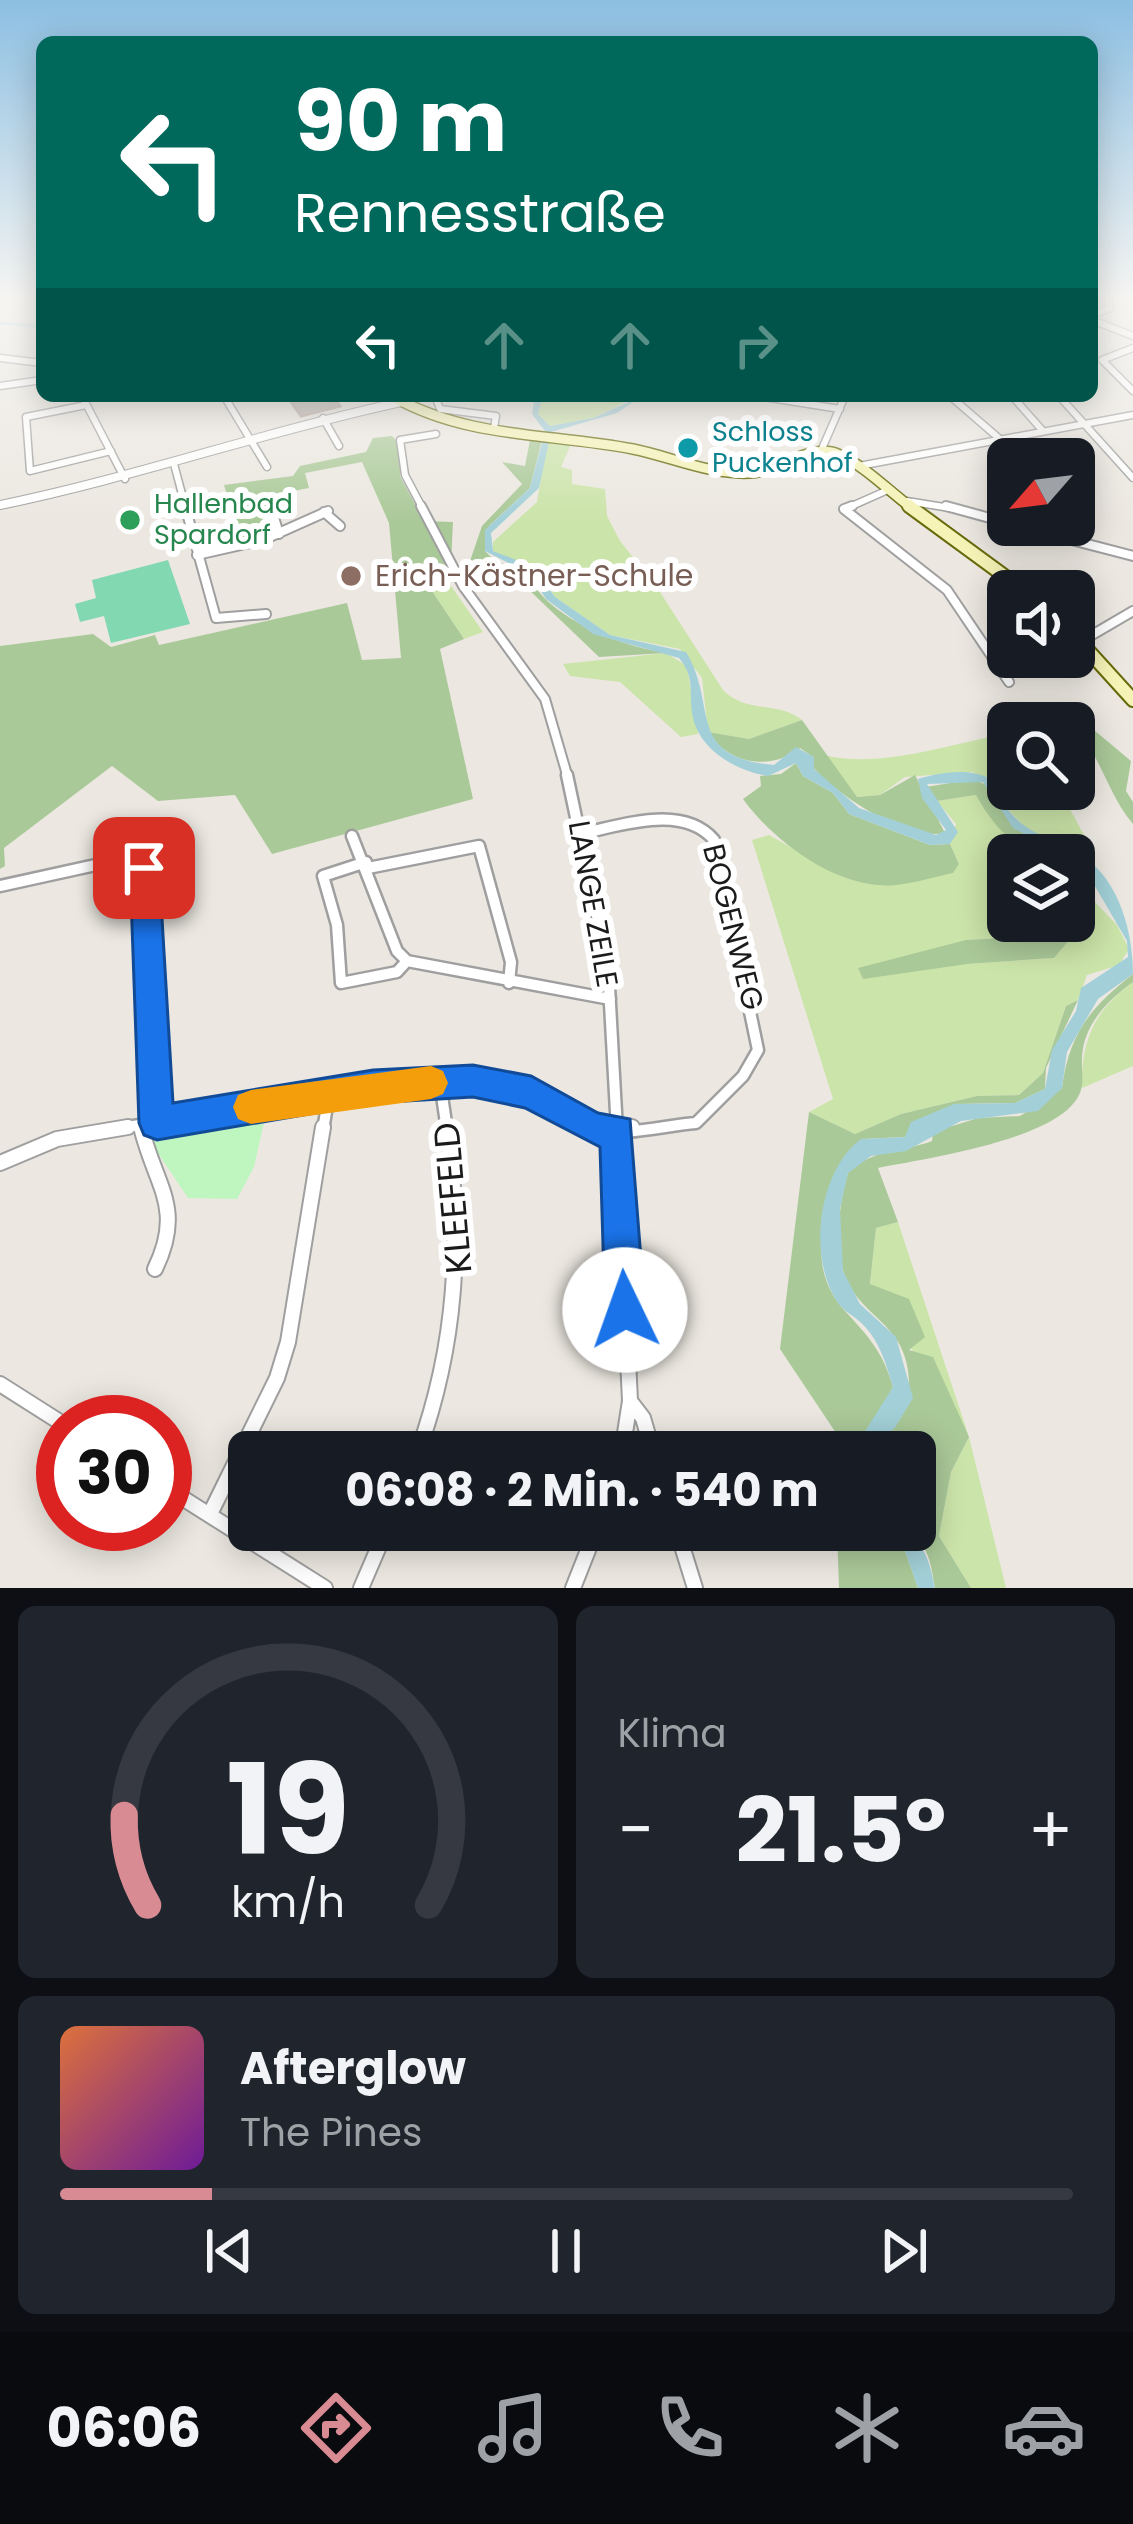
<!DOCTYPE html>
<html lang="de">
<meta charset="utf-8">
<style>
:root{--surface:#171b24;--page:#20242c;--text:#f1f3f6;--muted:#9ea1a6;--line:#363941;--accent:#d98b93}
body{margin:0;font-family:Poppins,sans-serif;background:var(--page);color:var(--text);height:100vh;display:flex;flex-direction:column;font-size:45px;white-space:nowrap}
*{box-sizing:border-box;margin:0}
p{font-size:39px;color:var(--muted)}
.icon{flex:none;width:66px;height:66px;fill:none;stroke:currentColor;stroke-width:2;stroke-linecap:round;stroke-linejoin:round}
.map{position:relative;height:1588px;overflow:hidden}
.details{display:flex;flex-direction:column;gap:18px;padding:18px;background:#0d0f14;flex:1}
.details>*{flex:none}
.hud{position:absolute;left:36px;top:36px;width:1062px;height:366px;border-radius:18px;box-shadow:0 6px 30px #0003;background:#00695c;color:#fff;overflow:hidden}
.needle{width:78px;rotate:242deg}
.buttons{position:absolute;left:987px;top:438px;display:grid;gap:24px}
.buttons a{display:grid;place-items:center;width:108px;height:108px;border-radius:18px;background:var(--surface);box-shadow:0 6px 30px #0003;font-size:60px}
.speed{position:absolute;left:36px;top:1395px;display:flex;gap:24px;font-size:60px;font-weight:700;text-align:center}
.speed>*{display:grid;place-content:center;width:156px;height:156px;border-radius:50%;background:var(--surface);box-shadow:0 6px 30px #0003;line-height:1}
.speed .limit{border:18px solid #d22;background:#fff;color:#111}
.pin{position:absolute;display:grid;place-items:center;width:102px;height:102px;color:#fff;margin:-51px;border-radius:24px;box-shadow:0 6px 18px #0006}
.me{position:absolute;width:132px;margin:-66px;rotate:357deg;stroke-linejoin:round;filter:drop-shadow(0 0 9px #0008)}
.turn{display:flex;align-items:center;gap:42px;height:252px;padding:0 60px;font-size:54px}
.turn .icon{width:156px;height:156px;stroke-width:2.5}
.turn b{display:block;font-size:84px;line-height:102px}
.lanes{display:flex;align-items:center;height:114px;padding:0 60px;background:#0003;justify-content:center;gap:60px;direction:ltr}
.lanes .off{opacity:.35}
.big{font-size:90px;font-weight:700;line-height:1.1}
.details .card{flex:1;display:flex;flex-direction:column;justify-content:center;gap:18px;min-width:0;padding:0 42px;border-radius:18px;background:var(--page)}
.details .dial{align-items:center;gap:0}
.dial svg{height:312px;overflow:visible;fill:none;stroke:var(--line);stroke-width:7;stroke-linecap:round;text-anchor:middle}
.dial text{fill:var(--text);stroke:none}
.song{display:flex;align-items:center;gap:36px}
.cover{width:144px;height:144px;border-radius:18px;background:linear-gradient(135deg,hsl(20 70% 55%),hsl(280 70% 35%))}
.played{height:12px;border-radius:6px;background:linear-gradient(90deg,var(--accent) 15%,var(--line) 15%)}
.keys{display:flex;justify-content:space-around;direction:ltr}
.heat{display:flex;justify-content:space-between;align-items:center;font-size:66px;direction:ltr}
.details .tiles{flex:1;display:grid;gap:18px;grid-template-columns:1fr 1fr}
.card:last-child{grid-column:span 2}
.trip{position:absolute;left:228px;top:1431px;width:708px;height:120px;border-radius:18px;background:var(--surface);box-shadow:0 6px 30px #0003;font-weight:700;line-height:120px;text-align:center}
.tabs{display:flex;height:192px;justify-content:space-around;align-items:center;background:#090b0e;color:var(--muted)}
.tabs .icon{width:84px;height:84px}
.tabs .selected{color:var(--accent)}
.tabs b{font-size:54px;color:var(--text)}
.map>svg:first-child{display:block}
.grass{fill:#cbe4a9}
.forest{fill:#aac998}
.park{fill:#bff5bf}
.pitch{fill:#82d8b0}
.water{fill:#a3d0d8}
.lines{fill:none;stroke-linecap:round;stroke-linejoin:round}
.stream{stroke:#a3d0d8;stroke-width:3}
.building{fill:#bcb3ae;stroke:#bdada4;stroke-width:3}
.minor-far3-casing{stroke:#9f9f9f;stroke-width:9}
.minor-far2-casing{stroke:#9f9f9f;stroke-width:12}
.minor-far1-casing{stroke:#9f9f9f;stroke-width:15}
.minor-casing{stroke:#9f9f9f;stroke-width:18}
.tertiary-casing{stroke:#9f9f9f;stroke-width:10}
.secondary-far1-casing{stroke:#676a0a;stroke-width:12}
.secondary-casing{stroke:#676a0a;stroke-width:16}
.minor-far3{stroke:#fff;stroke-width:6}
.minor-far2{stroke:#fff;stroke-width:8}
.minor-far1{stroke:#fff;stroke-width:10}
.minor{stroke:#fff;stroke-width:14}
.tertiary{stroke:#fff;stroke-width:8}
.secondary-far1{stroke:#f5f3b6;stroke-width:9}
.secondary{stroke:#f5f3b6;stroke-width:12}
.route{fill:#1a73e8;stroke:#114b97;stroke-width:3}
.slow{fill:#f59e0b}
.culture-dot{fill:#0f9aa8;stroke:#fff;stroke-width:4.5}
.leisure-dot{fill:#2e9e5b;stroke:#fff;stroke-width:4.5}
.education-dot{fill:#8d6e63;stroke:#fff;stroke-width:4.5}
.labels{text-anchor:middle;stroke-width:12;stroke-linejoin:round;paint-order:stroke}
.far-culture-label{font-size:27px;fill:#0d838f;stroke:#fff;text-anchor:start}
.far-leisure-label{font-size:27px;fill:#27864d;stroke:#fff;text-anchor:start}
.education-label{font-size:30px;fill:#785e54;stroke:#fff;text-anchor:start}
.street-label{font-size:30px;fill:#1b1b1b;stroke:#fff}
.near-street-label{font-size:36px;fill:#1b1b1b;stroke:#fff}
</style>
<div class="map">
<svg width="1133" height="1588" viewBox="0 0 1133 1588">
<rect width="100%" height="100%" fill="#ece8e1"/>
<path class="grass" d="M 543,396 L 638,396 L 593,418 L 550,426 L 538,414 Z
M 547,441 L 571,444 L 561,467 L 572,470 L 572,484 L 605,489 L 607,516 L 620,541 L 658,589 L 723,690 C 746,714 779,701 802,720 L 749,739 L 708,732 L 702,678 L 680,649 L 610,635 L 555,597 L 539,573 L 493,551 L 493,542 L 537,502 Z
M 442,573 L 483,632 L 464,639 L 428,585 Z
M 666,653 L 687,666 L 698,734 L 681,737 L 620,682 L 570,676 L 563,664 Z
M 1008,733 L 1008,789 L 1059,789 L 1090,846 L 1086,858 L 1030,833 L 973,772 L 905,777 L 880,795 L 857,797 L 824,755 C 880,769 951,744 1008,733 Z
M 976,795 L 1012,843 L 1036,855 L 1008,855 L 1008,921 L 1043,921 L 1017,937 L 966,940 L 967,964 L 1054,958 L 1080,926 L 1074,919 L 1074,880 L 1117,925 L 1129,949 L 1119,965 L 1087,975 L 1078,1000 L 1066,1006 L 1043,1073 L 1019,1095 L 977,1096 L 901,1114 L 855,1134 L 809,1112 L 833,1099 L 752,840 L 769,835 L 817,862 L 959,864 L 950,844 L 956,824 L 937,801 Z
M 1133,982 L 1133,1066 L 1082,1088 C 1081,1040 1094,1011 1133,982 Z
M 898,1222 L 969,1437 L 1006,1588 L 971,1588 L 939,1536 L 951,1472 L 969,1437 L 870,1285 L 876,1228 Z"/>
<path class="forest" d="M 392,436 L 401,446 L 400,476 L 424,521 L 453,522 L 451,564 L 428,585 L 464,639 L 440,649 L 473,799 L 272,854 L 235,795 L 158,801 L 112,766 L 4,848 L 5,866 L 0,869 L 0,646 L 93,634 L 111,647 L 155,635 L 159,645 L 347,603 L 362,660 L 401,658 L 389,523 L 362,462 L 305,473 L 309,488 L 267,496 L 270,532 L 241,540 L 224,485 L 293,476 L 300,466 L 366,452 L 373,438 Z
M 530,440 L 542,440 L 530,488 L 490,525 L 485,551 L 493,559 L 470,561 L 482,526 L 522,484 L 502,462 L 525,466 Z
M 501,563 C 535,574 528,584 551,604 C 583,631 626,646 666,653 L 599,657 Z
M 802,720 L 857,797 L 880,795 L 915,775 L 945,833 C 905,841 834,793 811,765 L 813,757 L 800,748 C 771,771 729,765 708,732 L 749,739 Z
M 1094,730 L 1131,761 L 1126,791 L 1133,802 L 1133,824 C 1109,796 1102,760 1078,731 Z
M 796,763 L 803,776 L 833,793 L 849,814 L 930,845 L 950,844 L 959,864 L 953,873 C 934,877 915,883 896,885 C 839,891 774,842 743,799 L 761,786 L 760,776 L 781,774 Z
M 974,779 L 990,787 C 1005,823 1025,838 1061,855 C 1019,855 996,831 976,795 L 937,801 L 926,787 Z
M 1074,919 L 1081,926 L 1054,958 L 967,964 L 863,979 L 858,968 L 966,940 L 1017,937 L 1043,921 Z
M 1133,974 L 1133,982 C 1108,1000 1083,1025 1082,1058 C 1081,1070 1085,1084 1079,1095 C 1058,1140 924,1159 878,1168 L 898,1222 L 876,1228 L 870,1284 L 909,1299 L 925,1337 L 909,1350 L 933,1357 L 969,1437 L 951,1472 L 939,1536 L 971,1588 L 935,1588 C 930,1559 928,1536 895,1530 L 915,1530 L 915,1452 L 874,1452 L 876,1440 C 912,1426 917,1373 898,1342 C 883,1317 856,1306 845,1276 C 834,1247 839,1203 848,1173 C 870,1149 903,1152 932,1141 L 933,1132 L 978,1118 L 1020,1116 L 1062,1088 C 1069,1033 1091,1007 1133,974 Z
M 1078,1000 L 1046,1068 L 1045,1089 L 1015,1103 L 954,1104 L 905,1137 L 861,1139 C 834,1192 796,1257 845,1311 C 869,1337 883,1352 893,1387 L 857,1452 L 842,1452 L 842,1442 L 780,1349 L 809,1112 L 855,1134 L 901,1114 L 977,1096 L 1019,1095 L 1043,1073 L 1066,1006 Z
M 837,1530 L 866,1530 L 882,1547 L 905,1551 L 918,1588 L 839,1588 Z"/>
<path class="park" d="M 265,1118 L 254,1167 L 237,1199 L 188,1198 L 152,1144 L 155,1137 Z"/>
<path class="pitch" d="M 168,560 L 190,624 L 111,643 L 104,616 L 80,622 L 75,604 L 96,598 L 92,580 Z"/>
<path class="water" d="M 535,396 L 543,396 L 538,414 L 550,426 L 593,418 L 642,396 L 617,413 L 551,432 L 539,488 L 491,533 L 493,551 L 532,566 L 555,597 L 610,635 L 686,652 C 719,706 684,757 774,765 L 796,747 L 814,757 L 814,769 L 859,808 L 936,835 L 946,830 L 922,798 L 918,779 C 951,769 992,765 1011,800 L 1006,807 C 1027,837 1056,837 1084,857 C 1120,882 1133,933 1133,974 L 1098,999 L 1067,1052 L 1062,1088 L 1038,1111 L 961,1121 L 906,1151 L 871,1156 L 848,1173 L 840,1209 L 843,1271 L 860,1304 L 896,1337 L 913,1398 L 894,1429 L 876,1440 L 874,1452 L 857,1452 L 857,1444 L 893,1387 C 886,1364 879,1338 859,1321 C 852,1315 844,1311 838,1303 C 807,1258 818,1171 861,1139 L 905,1137 L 911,1122 L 954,1104 L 1015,1103 L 1045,1089 L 1052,1050 L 1076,1011 L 1081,988 L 1128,957 L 1127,941 L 1082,864 L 1013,828 L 983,782 L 927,784 L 958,832 L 950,844 L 930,845 L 849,814 L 833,793 L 803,776 L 796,763 L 768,776 C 735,771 696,748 692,712 C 689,690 695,677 679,658 L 593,634 L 546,599 L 530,574 L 485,551 L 485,530 L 530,488 L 545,431 L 532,414 Z
M 866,1530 C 915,1530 926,1540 935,1588 L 918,1588 L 905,1551 L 874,1544 Z"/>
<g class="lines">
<path class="stream" d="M 0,323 L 42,327"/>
</g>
<path class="building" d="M 287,396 L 332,396 L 340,406 L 301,416 Z"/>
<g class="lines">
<defs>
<path id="minor-far3" d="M 1092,315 L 1110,308 L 1108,300
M 1092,320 L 1133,336
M 1133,348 L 1102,360 L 1133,391
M 0,358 L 42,363
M 0,386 L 42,380
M 82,396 L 125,479
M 224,396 L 267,467
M 435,396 L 440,409 L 496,416 L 494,428
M 757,396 L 840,409
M 950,396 L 1023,459
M 1012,396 L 1042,430
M 1059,396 L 1133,478
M 86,405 L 26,417 L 30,471 L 111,451
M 323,418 L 339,446
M 821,451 L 845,396
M 174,464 L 186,509
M 859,466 L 1133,415
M 1074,495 L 1082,509
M 907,501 L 956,509
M 423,509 L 405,475 L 400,440 L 436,434
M 845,509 L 890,489"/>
<path id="minor-far2" d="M 185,506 L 216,618 L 266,614
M 421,506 L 463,586 L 545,699 L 568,778
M 852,506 L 844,509 L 947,590 L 1009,682
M 946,506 L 1008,523
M 1080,506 L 1085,543
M 272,511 L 279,534
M 324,512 L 340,526
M 1014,525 L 1133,556
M 197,555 L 263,540 L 328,511
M 1080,642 L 1133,611"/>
<path id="minor-far1" d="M 567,775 L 608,968 L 617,1130
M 352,836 L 397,951 L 407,961 L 610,999
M 366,862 L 323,876 L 337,925 L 341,983 L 397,972 L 407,961
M 368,868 L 479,846 L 511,962 L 509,983
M 0,886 L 141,855 L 157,1123
M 440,1082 L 447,1130
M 140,1125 L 141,1130
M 109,1130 C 235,1110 367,1075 495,1084 C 535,1087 558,1122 594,1130 C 623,1137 667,1125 696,1123 L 743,1076 L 758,1050 L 714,840 C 683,804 624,825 583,833
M 323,1130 L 329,1094"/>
<path id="minor" d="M 141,1127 C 155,1186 185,1207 155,1269
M 590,1127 L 632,1127
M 617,1127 L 630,1401 L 622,1452
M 0,1163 L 57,1139 L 128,1127
M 0,1384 L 63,1424
M 630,1401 L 643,1418 L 653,1452
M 418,1452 C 457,1343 462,1242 447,1127
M 165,1487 L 325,1588
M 210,1514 L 277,1378 L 288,1342 L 323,1127
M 677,1530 L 695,1588
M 361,1588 L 386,1530
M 573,1588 L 596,1530"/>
<path id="tertiary" d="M 0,505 C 136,477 266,431 401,402"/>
<path id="secondary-far1" d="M 392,396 C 467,439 551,433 633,449 C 672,457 710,475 750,473 C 777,472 811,442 838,454 C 864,465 890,492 913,509"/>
<path id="secondary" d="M 909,506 L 1025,591
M 1074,635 L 1133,700"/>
</defs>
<use href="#minor-far3" class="minor-far3-casing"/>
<use href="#minor-far2" class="minor-far2-casing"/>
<use href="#minor-far1" class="minor-far1-casing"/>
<use href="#minor" class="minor-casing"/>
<use href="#tertiary" class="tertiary-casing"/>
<use href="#secondary-far1" class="secondary-far1-casing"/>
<use href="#secondary" class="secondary-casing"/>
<use href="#minor-far3" class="minor-far3"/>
<use href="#minor-far2" class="minor-far2"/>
<use href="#minor-far1" class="minor-far1"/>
<use href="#minor" class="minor"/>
<use href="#tertiary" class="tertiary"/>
<use href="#secondary-far1" class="secondary-far1"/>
<use href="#secondary" class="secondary"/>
</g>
<linearGradient id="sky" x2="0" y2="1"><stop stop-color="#8cbfe2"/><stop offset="0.57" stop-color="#f6f5f2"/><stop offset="1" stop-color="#f6f5f2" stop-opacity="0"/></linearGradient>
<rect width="1133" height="522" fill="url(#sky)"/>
<path class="route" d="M 144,856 L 159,868 L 173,1103 L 373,1070 L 473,1065 L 531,1076 L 598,1113 L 630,1119 L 645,1310 L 639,1324 L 625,1329 L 611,1324 L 605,1310 L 600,1147 L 525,1108 L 473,1097 L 373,1103 L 157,1140 L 144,1135 L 139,1123 L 130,868 Z"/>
<path class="slow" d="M 431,1066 L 443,1071 L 448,1083 L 443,1094 L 431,1099 L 251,1124 L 238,1119 L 233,1107 L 238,1095 L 251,1090 Z"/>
<circle class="culture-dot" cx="688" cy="448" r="12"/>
<circle class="leisure-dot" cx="130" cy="520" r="12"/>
<circle class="education-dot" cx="351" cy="576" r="12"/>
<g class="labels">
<g class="far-culture-label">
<text x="712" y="441">Schloss<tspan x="712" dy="31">Puckenhof</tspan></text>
</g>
<g class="far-leisure-label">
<text x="154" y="513">Hallenbad<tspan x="154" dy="31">Spardorf</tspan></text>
</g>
<g class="education-label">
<text x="375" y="586">Erich-Kästner-Schule</text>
</g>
<g class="street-label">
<text transform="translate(593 904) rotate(80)" y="10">LANGE ZEILE</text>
<text transform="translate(733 927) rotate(76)" y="10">BOGENWEG</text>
</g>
<g class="near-street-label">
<text transform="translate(452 1198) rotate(-95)" y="13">KLEEFELD</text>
</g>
</g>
</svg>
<div class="buttons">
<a><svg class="needle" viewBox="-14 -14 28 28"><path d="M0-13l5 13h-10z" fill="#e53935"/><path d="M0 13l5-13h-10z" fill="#9ea1a6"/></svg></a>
<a><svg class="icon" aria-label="sound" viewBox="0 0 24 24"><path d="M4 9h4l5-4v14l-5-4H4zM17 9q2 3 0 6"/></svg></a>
<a><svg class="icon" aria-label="search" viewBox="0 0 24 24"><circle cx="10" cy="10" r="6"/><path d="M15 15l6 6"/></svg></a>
<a><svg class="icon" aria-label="layers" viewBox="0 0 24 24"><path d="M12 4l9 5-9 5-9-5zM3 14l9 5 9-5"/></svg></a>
</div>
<div class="speed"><div class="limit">30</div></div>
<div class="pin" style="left:144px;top:868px;background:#d93025"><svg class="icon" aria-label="arrive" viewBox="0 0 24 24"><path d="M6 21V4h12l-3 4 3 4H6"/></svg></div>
<svg class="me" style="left:625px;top:1310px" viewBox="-20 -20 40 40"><circle r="19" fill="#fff"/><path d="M0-13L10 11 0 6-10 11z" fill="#1a73e8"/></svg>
<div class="trip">06:08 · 2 Min. · 540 m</div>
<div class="hud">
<div class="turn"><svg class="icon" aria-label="left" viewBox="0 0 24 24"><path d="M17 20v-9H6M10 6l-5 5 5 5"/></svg><div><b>90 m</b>Rennesstraße</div></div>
<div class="lanes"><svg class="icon" aria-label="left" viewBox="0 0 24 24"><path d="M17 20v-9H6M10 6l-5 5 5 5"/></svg><svg class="icon off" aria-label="ahead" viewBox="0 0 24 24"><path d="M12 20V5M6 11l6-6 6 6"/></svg><svg class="icon off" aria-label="ahead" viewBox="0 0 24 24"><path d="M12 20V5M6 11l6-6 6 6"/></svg><svg class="icon off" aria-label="right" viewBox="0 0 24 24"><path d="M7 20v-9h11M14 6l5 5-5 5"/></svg></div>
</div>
</div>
<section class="details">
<div class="tiles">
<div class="card dial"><svg viewBox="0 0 100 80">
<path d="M14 69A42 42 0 1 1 86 69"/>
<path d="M14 69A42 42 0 0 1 8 46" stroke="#d98b93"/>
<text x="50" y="56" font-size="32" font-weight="700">19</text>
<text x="50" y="72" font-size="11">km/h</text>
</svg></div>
<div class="card"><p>Klima</p>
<div class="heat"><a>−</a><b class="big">21.5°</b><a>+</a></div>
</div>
<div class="card">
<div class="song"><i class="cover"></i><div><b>Afterglow</b><p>The Pines</p></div></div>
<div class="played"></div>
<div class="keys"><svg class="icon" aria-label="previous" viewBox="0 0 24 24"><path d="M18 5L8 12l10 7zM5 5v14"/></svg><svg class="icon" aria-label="pause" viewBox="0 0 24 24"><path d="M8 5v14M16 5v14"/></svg><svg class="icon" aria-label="next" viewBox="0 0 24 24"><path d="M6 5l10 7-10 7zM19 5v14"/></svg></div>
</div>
</div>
</section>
<nav class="tabs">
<b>06:06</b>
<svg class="icon selected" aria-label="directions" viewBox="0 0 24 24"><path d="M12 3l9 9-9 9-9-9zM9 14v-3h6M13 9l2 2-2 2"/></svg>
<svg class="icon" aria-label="music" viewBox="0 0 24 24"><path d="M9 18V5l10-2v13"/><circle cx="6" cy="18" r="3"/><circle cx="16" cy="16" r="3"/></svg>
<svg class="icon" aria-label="phone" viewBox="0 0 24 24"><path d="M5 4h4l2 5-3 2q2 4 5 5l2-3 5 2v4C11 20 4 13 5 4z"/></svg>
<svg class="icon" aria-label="climate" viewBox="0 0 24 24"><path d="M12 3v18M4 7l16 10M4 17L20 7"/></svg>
<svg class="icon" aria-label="car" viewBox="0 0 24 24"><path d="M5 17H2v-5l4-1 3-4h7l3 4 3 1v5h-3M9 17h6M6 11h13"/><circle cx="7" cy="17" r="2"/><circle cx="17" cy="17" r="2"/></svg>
</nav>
